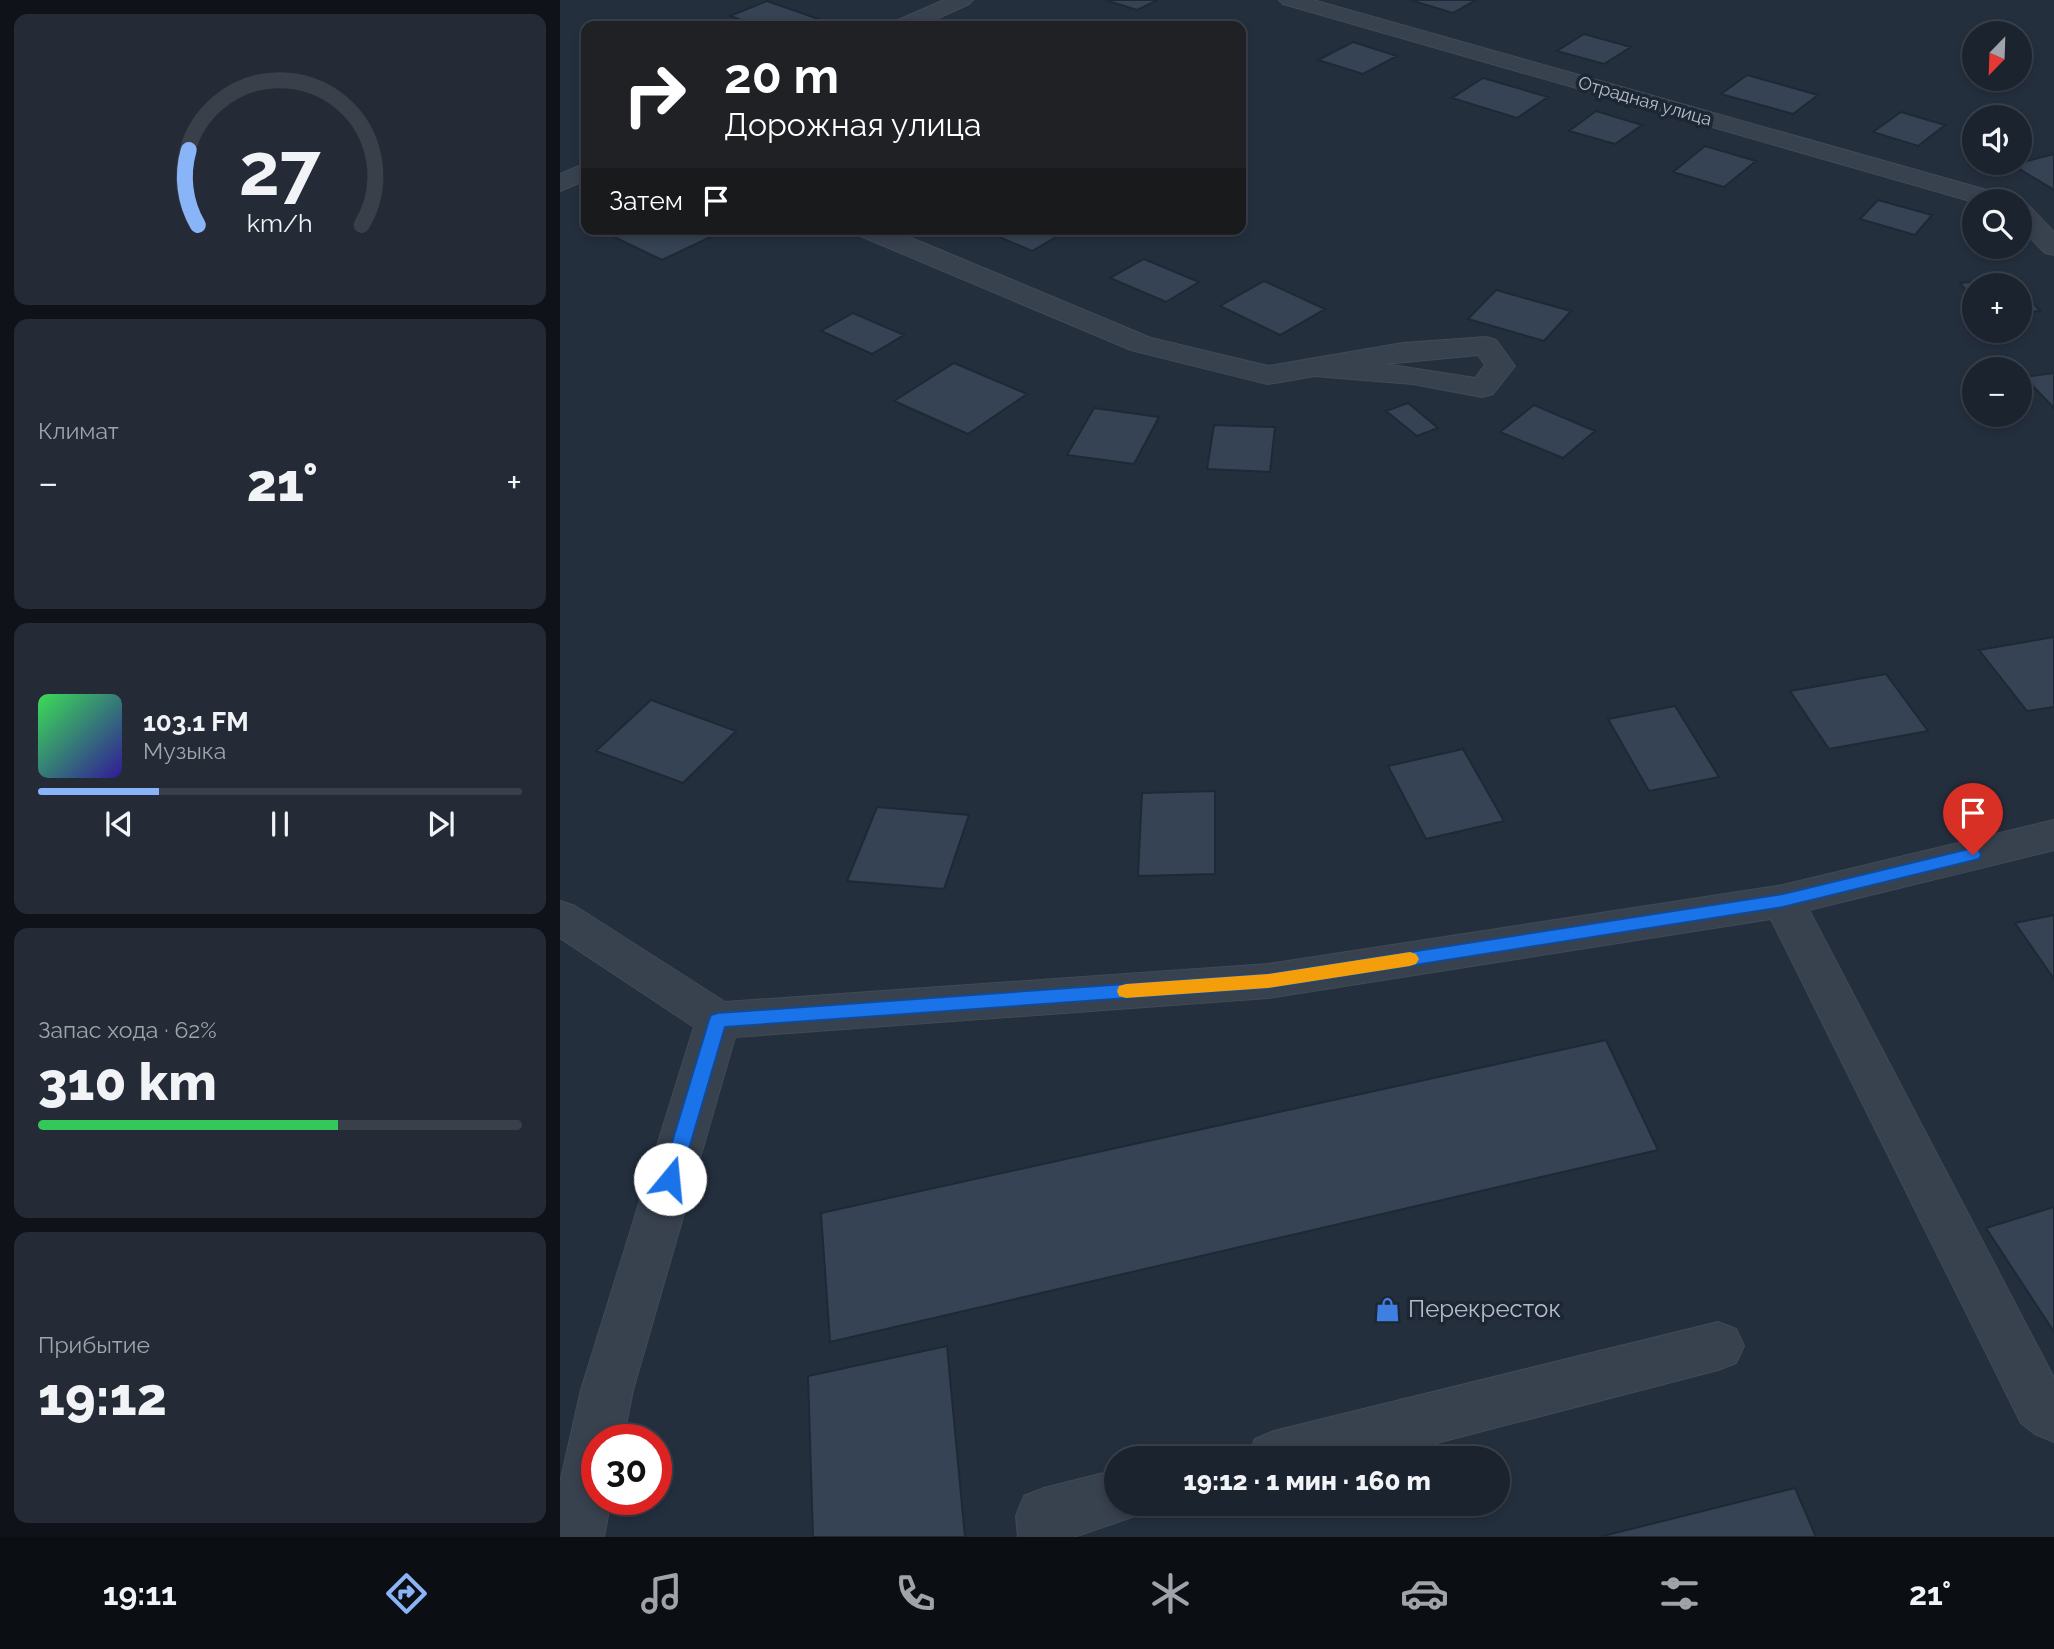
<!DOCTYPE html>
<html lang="ru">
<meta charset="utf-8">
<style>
:root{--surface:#1b232e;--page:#242b36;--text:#f1f3f6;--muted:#a0a4aa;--line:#39404a;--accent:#8ab4f8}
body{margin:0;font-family:Raleway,sans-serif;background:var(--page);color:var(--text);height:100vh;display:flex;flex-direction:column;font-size:26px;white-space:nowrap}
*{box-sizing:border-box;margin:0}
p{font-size:23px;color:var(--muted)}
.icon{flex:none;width:38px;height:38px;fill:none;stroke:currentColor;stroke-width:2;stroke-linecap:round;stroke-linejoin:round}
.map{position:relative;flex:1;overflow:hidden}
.panel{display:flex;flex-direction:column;gap:14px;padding:14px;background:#0f1319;width:560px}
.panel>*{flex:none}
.hud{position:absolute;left:21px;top:21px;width:665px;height:214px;border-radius:14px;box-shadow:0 4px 10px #0003,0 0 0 2px var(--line);background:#202124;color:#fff;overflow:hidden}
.needle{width:46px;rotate:203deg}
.buttons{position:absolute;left:1402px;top:21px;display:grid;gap:14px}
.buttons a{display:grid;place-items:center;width:70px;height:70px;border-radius:50%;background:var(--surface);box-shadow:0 4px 10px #0003,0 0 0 2px var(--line);font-size:35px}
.speed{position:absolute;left:21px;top:1424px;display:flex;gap:14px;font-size:35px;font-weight:700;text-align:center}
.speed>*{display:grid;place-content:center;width:91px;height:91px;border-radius:50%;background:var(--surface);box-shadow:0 4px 10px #0003,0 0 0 2px var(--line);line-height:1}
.speed .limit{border:10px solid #d22;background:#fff;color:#111}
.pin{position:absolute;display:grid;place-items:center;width:60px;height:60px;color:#fff;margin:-72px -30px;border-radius:50% 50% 50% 0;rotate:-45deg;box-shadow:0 0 7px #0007}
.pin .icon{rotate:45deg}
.me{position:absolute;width:77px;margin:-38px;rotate:17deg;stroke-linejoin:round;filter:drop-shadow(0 0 5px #0008)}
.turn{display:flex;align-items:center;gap:24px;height:147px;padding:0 28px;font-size:32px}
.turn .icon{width:91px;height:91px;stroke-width:2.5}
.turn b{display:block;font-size:49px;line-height:60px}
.then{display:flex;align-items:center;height:66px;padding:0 28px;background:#0003;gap:14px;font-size:26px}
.big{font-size:52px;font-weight:800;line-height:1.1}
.panel .widget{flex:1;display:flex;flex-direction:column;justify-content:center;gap:10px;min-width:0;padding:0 24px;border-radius:14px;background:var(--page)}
.panel .dial{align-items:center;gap:0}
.dial svg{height:182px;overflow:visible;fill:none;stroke:var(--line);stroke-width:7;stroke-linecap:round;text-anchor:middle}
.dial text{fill:var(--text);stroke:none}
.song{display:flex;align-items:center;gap:21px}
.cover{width:84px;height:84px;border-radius:10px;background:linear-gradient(135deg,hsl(130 70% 55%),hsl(250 70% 35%))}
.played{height:7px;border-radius:4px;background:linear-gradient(90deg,var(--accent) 25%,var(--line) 25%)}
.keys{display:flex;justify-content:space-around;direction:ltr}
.heat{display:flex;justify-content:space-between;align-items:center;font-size:38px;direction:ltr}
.charge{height:10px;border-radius:5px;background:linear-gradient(90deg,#34c759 62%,var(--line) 0)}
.trip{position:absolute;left:544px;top:1446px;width:406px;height:70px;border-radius:35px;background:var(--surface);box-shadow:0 4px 10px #0003,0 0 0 2px var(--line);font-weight:800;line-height:70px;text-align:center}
.tab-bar{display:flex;height:112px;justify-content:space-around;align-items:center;background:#0b0e12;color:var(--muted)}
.tab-bar .icon{width:49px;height:49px}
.tab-bar .active{color:var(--accent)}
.tab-bar b{font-size:32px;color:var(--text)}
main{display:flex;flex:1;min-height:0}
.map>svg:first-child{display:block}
.building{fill:#364354;stroke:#1f2835;stroke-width:2}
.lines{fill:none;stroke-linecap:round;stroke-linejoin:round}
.minor-casing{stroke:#414a57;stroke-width:2}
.minor{fill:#38414e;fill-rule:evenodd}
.route{fill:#1a73e8;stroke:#114b97;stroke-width:2}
.slow{fill:#f59e0b}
.labels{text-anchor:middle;stroke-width:7;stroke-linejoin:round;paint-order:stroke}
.far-street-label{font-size:18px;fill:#b4bcc9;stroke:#1d2633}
.near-poi-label{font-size:24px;fill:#b4bcc9;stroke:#1d2633;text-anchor:start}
</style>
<main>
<section class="panel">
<div class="widget dial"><svg viewBox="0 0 100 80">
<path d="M14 69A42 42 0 1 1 86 69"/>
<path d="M14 69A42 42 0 0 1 10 36" stroke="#8ab4f8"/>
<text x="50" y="56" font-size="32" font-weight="700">27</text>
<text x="50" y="72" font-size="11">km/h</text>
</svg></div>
<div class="widget"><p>Климат</p>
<div class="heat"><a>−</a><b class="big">21°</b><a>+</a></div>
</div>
<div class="widget">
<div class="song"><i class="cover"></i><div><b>103.1 FM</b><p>Музыка</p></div></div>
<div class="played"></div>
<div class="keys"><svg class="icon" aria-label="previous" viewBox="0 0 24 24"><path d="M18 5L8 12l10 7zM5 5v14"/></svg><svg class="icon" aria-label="pause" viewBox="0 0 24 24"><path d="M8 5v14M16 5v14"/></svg><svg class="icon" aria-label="next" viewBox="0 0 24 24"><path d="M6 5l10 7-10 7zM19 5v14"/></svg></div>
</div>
<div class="widget"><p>Запас хода · 62%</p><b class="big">310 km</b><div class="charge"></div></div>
<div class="widget"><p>Прибытие</p><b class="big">19:12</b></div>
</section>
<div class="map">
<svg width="1494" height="1537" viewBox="0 0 1494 1537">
<rect width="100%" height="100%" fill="#242f3e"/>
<path class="building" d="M 545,0 L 598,0 L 577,10 Z
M 850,0 L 916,0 L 893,13 Z
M 207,1 L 267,22 L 255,26 L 199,26 L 170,16 Z
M 1024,34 L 1071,47 L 1044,64 L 997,51 Z
M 793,42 L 837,56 L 803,74 L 758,60 Z
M 1187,75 L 1258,95 L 1233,114 L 1161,94 Z
M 923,78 L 988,97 L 957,118 L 892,98 Z
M 1036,111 L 1082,125 L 1055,144 L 1009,131 Z
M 1341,112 L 1385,125 L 1358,146 L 1313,132 Z
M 1145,146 L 1196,161 L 1164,187 L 1113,172 Z
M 1494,154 L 1494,190 L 1451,164 L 1460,163 Z
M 1318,200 L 1372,215 L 1355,235 L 1300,219 Z
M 63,229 L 152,229 L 159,233 L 102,260 L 50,235 Z
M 437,229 L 510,229 L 472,251 L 430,233 Z
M 584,259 L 639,282 L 606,302 L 550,278 Z
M 1451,278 L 1457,285 L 1414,285 L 1414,300 L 1400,283 Z
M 704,281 L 765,309 L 720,335 L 660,306 Z
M 1460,288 L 1480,311 L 1460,313 Z
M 936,290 L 1011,311 L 984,341 L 908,319 Z
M 293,313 L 344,335 L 312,354 L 261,331 Z
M 394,363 L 467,394 L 408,434 L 334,401 Z
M 1494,373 L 1494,408 L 1464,377 Z
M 848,403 L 878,428 L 857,436 L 826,411 Z
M 974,405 L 1035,431 L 1003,458 L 940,432 Z
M 534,408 L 599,417 L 574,464 L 507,455 Z
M 654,425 L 715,427 L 710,472 L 647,469 Z
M 1494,637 L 1494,707 L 1467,711 L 1419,650 Z
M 1326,674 L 1368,731 L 1269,749 L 1230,691 Z
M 91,700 L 176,731 L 123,783 L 36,751 Z
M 1115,706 L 1159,777 L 1089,791 L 1048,719 Z
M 903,749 L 944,821 L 866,839 L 828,766 Z
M 655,791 L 655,874 L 578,876 L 582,793 Z
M 317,807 L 409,815 L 384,889 L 287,881 Z
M 1494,915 L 1494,979 L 1455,923 Z
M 1046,1040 L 1098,1150 L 270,1342 L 261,1213 Z
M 1494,1207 L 1494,1332 L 1426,1228 Z
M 387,1346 L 405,1537 L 253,1537 L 248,1376 Z
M 1235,1488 L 1256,1537 L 1039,1537 Z"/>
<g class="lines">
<defs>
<path id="minor" d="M 384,0 L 413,0 L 409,4 L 361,26 L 333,26 L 336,21 Z
M 719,0 L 753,0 L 1448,196 L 1452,201 L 1414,202 L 723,4 Z
M 26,163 L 26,180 L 0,191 L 0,174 Z
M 1460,204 L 1469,206 L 1494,232 L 1494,255 L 1485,253 L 1460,227 Z
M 294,229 L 330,229 L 591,338 L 708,366 L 843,343 L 926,337 L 936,340 L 955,366 L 933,394 L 922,397 L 853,384 L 755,376 L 708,384 L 571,350 L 298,235 ZM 918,355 L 925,365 L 915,378 L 825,364 Z
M 1494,820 L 1494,850 L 1249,910 L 1494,1378 L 1494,1442 L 1475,1434 L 1461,1423 L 1211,919 L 708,998 L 175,1037 L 73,1390 L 63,1440 L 37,1440 L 37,1500 L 51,1500 L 44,1537 L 0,1537 L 0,1483 L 21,1390 L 134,1027 L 0,938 L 0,901 L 15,906 L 165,1002 L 708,964 L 1223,885 Z
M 1158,1322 L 1176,1329 L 1184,1346 L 1176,1363 L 1158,1370 L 819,1458 L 687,1458 L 695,1439 L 714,1431 Z
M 556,1470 L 556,1503 L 581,1503 L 575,1516 L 514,1537 L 458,1537 L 456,1516 L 464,1496 L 484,1488 Z"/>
</defs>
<use href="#minor" class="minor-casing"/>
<use href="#minor" class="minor"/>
</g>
<path class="route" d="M 1413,848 L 1419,850 L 1421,855 L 1419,859 L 1223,907 L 708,988 L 165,1027 L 120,1179 L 117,1185 L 110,1187 L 103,1185 L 101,1179 L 149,1020 L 151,1015 L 158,1013 L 708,974 L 1223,894 Z"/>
<path class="slow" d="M 850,952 L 856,954 L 859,959 L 856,964 L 850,966 L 708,988 L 566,998 L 559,996 L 557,991 L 559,986 L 566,984 L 708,974 Z"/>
<defs>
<symbol id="shop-bare" viewBox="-9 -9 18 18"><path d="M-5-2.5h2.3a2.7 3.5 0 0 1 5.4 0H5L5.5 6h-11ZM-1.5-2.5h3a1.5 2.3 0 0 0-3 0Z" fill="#3f7fe0" stroke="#1d2633" stroke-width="2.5" paint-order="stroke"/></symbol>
</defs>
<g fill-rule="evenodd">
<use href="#shop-bare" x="810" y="1292" width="35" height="35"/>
</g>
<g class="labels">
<g class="far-street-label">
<text transform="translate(1085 101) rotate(16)" y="6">Отрадная улица</text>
</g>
<g class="near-poi-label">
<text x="848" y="1317">Перекресток</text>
</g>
</g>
</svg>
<div class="buttons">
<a><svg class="needle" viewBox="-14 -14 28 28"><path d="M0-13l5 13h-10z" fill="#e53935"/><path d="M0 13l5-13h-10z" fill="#a0a4aa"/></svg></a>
<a><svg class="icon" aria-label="sound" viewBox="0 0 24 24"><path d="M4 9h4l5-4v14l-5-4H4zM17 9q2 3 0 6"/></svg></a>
<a><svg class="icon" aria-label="search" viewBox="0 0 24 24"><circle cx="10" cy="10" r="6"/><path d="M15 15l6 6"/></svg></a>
<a>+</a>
<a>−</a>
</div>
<div class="speed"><div class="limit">30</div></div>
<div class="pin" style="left:1413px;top:855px;background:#d93025"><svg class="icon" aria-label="arrive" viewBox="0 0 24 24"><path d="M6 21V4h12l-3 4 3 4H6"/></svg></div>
<svg class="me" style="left:110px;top:1179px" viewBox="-20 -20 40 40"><circle r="19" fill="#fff"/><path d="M0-13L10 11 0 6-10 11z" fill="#1a73e8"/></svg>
<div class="trip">19:12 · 1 мин · 160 m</div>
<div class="hud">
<div class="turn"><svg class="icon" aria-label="right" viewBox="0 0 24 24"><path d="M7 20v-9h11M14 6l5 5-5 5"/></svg><div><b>20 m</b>Дорожная улица</div></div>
<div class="then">Затем<svg class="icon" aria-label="arrive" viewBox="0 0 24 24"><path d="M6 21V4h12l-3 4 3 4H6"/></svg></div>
</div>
</div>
</main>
<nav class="tab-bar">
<b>19:11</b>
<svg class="icon active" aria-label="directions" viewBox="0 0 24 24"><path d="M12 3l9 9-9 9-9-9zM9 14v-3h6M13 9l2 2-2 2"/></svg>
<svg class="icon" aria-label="music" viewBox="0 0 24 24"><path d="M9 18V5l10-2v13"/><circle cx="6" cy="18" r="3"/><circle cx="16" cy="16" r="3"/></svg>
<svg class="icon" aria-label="phone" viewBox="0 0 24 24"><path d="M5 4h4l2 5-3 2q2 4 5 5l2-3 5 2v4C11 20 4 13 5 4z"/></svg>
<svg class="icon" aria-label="climate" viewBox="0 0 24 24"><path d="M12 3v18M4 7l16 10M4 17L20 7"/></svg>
<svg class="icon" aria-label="car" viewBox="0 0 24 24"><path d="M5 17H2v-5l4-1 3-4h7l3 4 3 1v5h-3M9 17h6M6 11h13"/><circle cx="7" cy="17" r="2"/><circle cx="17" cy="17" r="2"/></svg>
<svg class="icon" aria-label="filters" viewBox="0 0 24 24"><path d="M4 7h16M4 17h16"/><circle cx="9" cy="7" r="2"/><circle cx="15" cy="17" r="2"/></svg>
<b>21°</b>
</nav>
